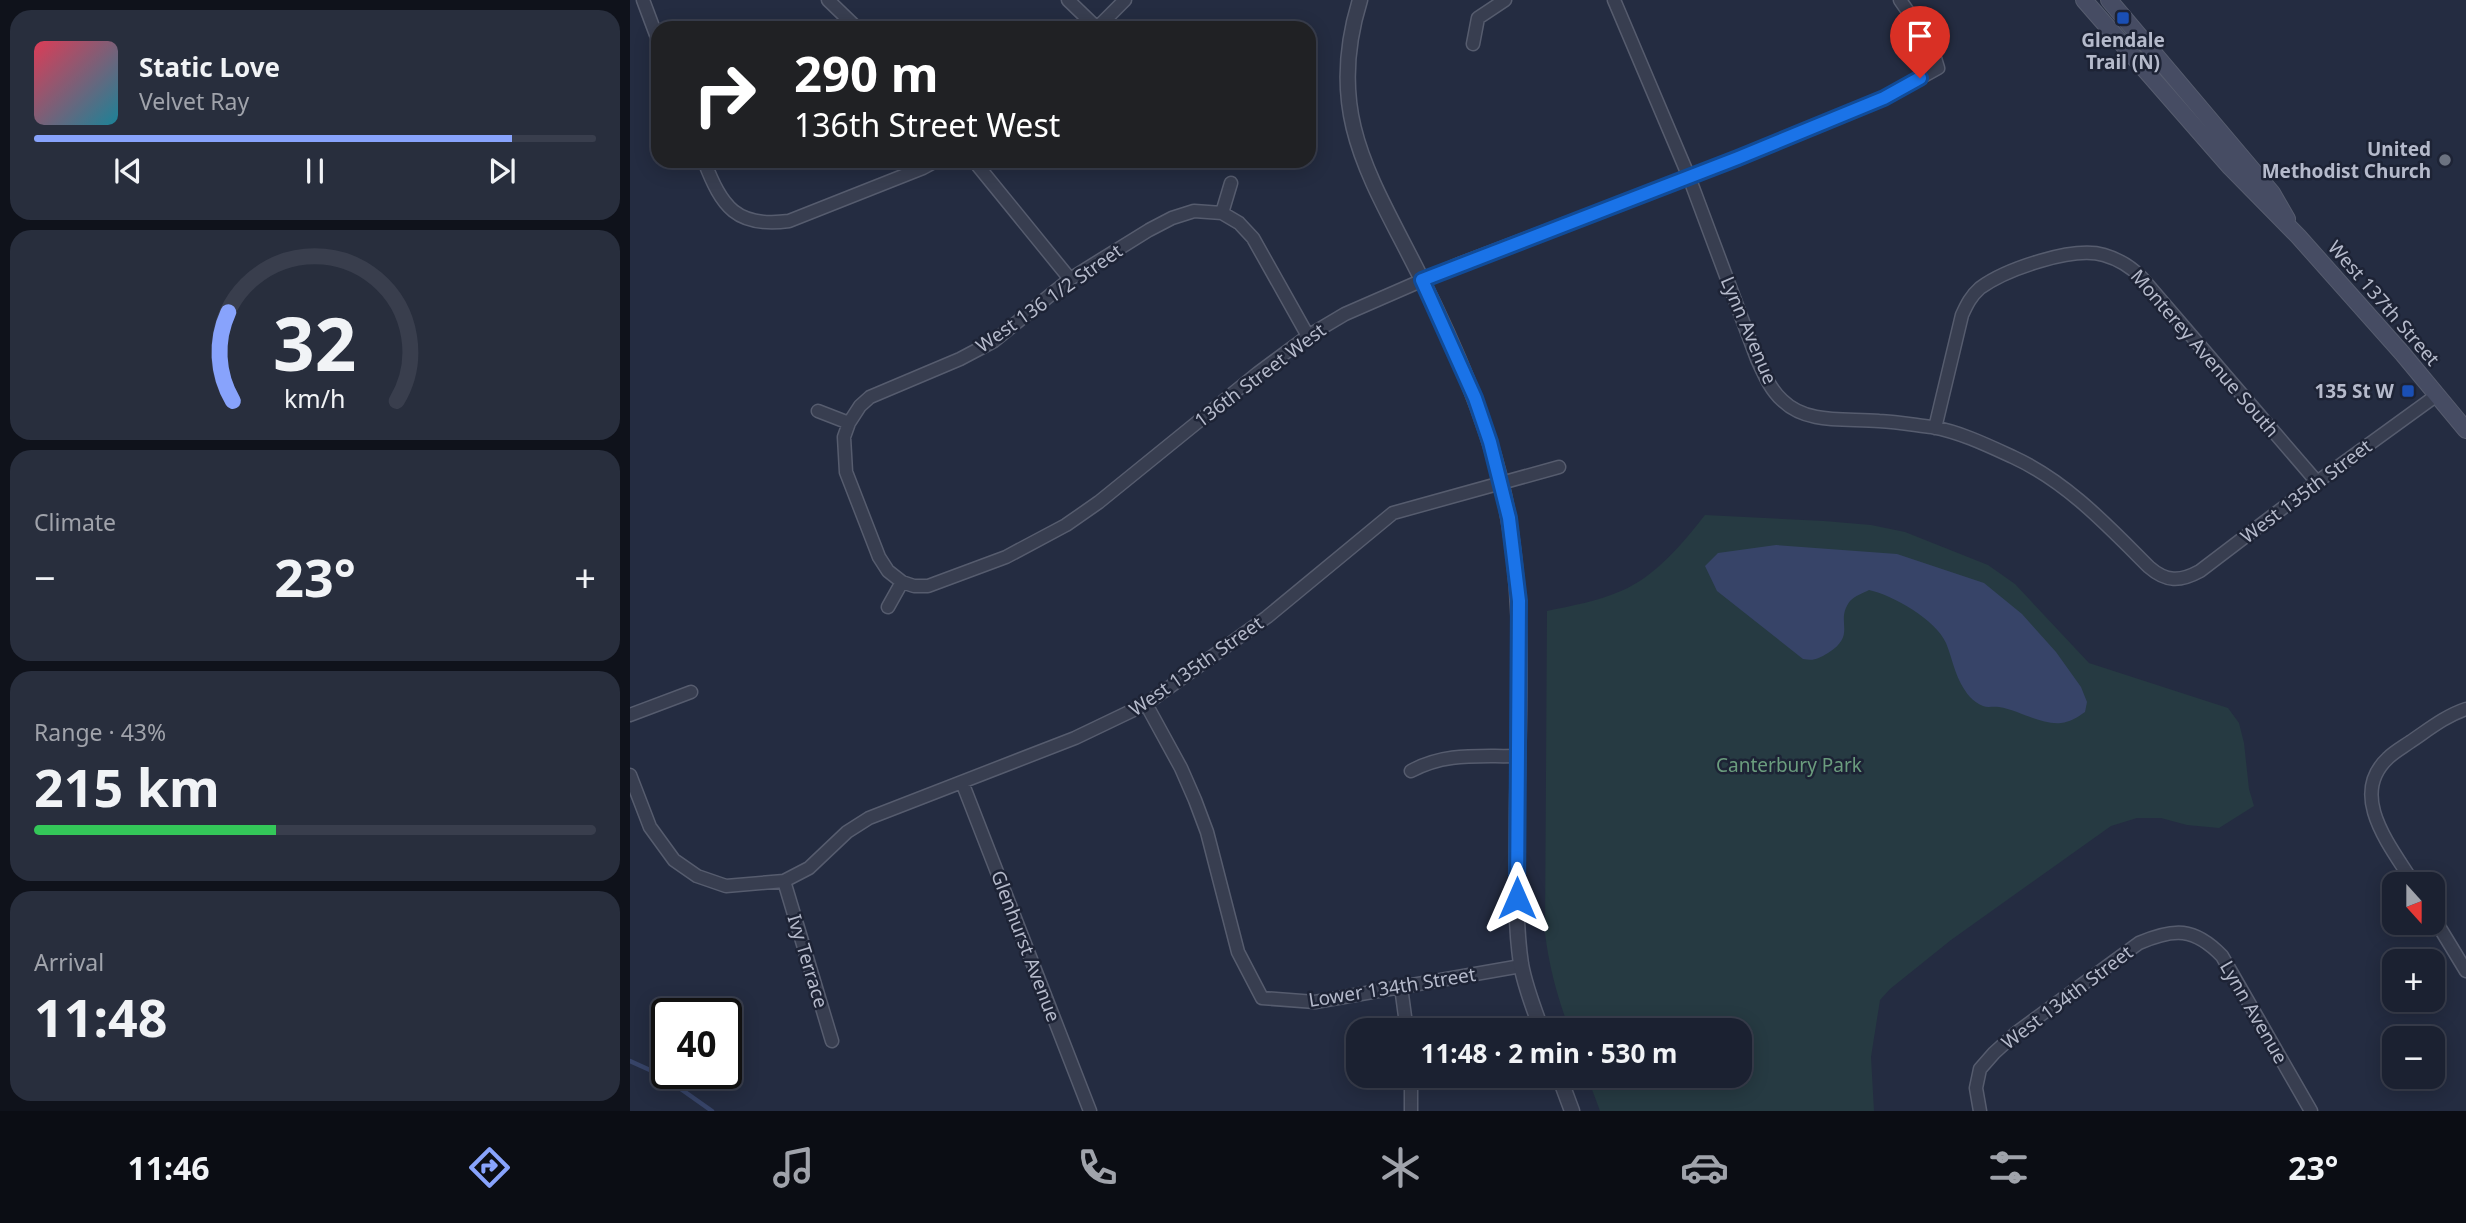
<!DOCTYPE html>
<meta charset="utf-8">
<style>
:root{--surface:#1b2131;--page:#282e3d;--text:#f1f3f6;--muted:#a0a3ab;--line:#393e4d;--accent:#88a3fc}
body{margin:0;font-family:"Noto Sans",sans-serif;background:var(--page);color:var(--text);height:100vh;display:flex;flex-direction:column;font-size:26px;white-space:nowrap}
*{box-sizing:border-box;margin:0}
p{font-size:23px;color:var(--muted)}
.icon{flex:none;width:38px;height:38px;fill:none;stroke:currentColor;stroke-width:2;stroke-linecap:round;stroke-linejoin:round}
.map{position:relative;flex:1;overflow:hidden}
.side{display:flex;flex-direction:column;gap:10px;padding:10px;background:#0f121b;width:630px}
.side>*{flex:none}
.top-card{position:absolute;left:21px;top:21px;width:665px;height:147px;border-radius:21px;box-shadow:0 4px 18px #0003,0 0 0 2px var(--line);background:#202124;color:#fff;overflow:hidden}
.needle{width:46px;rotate:159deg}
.fabs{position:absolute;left:1752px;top:872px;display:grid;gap:14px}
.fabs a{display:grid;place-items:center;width:63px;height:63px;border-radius:14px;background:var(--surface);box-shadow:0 4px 18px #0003,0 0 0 2px var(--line);font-size:35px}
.speed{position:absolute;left:21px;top:998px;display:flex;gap:14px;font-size:35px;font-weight:700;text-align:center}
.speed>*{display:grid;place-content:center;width:91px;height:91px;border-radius:50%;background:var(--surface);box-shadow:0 4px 18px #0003,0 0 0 2px var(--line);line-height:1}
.speed .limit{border:4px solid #111;border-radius:10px;background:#fff;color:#111}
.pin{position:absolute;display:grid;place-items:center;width:60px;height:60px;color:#fff;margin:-72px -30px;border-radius:50% 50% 50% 0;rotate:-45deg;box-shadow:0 0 7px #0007}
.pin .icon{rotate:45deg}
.me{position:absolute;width:77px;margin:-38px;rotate:0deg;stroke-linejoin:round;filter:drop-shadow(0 0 5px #0008)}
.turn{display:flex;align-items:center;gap:24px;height:147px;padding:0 28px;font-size:32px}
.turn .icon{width:91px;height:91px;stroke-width:2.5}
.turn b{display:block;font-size:49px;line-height:60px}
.big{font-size:52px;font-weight:700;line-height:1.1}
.side .card{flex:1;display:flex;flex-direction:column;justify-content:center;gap:10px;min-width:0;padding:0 24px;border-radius:21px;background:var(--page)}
.side .dial{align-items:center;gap:0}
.dial svg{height:182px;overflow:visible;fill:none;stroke:var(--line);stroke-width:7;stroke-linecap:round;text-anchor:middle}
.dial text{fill:var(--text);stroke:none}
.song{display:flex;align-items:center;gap:21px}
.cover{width:84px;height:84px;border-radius:10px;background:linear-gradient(135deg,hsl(350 70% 55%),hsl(190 70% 35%))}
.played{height:7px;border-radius:4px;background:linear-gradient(90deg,var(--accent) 85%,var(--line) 85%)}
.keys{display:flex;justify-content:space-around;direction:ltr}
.heat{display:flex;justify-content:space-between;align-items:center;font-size:38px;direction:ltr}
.charge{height:10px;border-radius:5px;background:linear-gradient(90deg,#34c759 43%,var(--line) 0)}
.trip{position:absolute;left:716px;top:1018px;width:406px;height:70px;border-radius:21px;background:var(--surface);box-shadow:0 4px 18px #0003,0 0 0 2px var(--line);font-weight:700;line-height:70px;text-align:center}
.tabs{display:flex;height:112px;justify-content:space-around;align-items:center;background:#0b0d14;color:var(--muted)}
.tabs .icon{width:49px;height:49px}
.tabs .current{color:var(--accent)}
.tabs b{font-size:32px;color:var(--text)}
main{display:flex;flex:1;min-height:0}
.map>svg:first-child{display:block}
.green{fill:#263a42}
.water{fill:#374468}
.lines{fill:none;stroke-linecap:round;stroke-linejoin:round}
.stream{stroke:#374468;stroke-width:4.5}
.minor-casing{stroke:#565c6e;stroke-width:15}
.tertiary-casing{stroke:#565c6e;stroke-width:17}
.secondary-casing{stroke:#565c6e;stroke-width:18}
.minor{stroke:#383e50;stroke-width:12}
.tertiary{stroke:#383e50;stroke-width:14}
.secondary{stroke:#464c63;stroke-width:16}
.route-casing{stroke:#114b97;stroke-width:18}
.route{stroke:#1a73e8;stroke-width:12}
.transit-dot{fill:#1a4fb4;stroke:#1d2335;stroke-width:2.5}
.worship-dot{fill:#6b7280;stroke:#1d2335;stroke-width:2.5}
.labels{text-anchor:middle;stroke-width:5;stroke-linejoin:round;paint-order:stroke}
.poi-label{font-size:19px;font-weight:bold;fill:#b5bacb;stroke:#1d2335;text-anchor:end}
.street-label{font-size:19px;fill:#b5bacb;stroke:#1d2335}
.park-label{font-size:19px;fill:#6b9d7e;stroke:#1d2335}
</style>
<main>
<section class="side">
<div class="card">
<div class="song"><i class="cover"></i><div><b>Static Love</b><p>Velvet Ray</p></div></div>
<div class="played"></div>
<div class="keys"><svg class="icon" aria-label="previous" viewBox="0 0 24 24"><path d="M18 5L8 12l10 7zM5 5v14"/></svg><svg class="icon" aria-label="pause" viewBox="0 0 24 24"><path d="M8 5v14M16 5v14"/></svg><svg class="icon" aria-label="next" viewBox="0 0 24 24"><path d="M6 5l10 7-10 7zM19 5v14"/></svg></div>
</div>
<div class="card dial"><svg viewBox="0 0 100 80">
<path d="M14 69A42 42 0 1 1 86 69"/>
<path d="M14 69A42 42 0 0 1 12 30" stroke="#88a3fc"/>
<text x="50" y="56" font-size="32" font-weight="700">32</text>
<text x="50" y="72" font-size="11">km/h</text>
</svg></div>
<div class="card"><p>Climate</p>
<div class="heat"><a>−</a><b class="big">23°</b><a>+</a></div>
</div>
<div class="card"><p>Range · 43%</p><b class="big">215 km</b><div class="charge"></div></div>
<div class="card"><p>Arrival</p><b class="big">11:48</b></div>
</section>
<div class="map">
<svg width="1836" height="1111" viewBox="0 0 1836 1111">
<rect width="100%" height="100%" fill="#242c41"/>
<path class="green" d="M 1075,515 L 1194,521 L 1241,525 L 1275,532 L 1358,565 L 1385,584 L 1459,663 L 1598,708 L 1609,723 L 1614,743 L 1619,789 L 1624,806 L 1589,828 L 1557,825 L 1531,818 L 1507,818 L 1481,826 L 1321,940 L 1260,989 L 1250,1000 L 1241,1057 L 1244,1111 L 970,1111 L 957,1076 L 1110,1076 L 1110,1031 L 940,1031 C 928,999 919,967 915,933 L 917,611 C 941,606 968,601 991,591 C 1025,577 1053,543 1075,515 Z"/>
<path class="water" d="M 1146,545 L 1267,554 L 1354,583 L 1392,614 L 1426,652 L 1451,687 L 1457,702 L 1455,712 C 1448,717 1440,722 1431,723 C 1410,725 1389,710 1369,707 C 1363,706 1358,708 1353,706 C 1348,704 1343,700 1340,697 C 1325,679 1324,663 1316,643 C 1306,620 1263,595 1239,590 C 1233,593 1225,596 1220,601 C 1204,622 1228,634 1198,653 C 1188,659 1184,661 1173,659 L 1087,591 L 1075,566 L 1088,553 Z"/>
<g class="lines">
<path class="stream" d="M 0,1061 L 31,1075 L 82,1111"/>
<defs>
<path id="minor" d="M 13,0 L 28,40
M 198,0 L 227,28
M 438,0 L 467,28
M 984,0 L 1059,177 L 1127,359 C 1134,374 1140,389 1152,400 C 1177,425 1217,418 1249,421 C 1267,422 1285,425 1302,427 C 1330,432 1357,445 1383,457 C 1437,482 1477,525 1519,567 C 1536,582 1550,582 1570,571 L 1687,482 L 1807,395
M 467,28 L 495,0
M 843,44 L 848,18 L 875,0
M 74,161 C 92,207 106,228 159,221 L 293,168 L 306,161
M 344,161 L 440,279
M 601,183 L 592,213 L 609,223 L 623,238 L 678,336
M 188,411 L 219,423 L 214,437 L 216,472 L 249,557 L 258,571 L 272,582
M 219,423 L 230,406 L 240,397 L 330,359 L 364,341 L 440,279 L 519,230 L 542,218 L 564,211 L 592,213
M 1305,428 L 1332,315 C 1337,304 1341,296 1350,288 C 1376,269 1443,246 1474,255 C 1488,259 1501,267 1511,277 L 1687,482
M 258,607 L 272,582 L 284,586 L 298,586 L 376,557 L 436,525 L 469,502 L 628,373 L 678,336 L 715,314 L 832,263 L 1059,177 L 1254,98 L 1308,68 L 1301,45 L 1270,0
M 516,704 L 551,768 L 565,800 L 577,832 L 608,952 L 632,998 L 685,1002 L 891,966
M 0,715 L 61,692
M 781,771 C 816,752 849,757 888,756
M 0,775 L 20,827 L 44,860 L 67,876 L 96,886 L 154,881 L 179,868 L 217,832 L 239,818 L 445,738 L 516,704 L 637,617 L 763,513 L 929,467
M 332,782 L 460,1111
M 154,881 L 202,1041
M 1784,884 C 1762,848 1717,796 1758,758 C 1764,752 1773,747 1780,742 C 1798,730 1815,716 1836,709
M 1802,915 L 1836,971
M 771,987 L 777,1031
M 781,1076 L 781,1111
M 1350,1111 L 1346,1088 L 1350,1069 L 1364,1053 L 1386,1033 L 1509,943 C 1544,928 1564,927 1592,956 L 1681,1111"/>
<path id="tertiary" d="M 730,0 C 694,116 742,179 791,278 C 823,342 852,408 870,478 C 898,589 888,706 887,819 C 887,867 884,917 891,964 C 895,987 904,1009 912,1031
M 929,1076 L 942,1111"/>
<path id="secondary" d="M 1454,0 L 1600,167 L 1668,236 L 1772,353 L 1836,430
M 1479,0 L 1642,193 L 1657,219"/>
</defs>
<use href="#minor" class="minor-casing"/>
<use href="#tertiary" class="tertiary-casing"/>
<use href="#secondary" class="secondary-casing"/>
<use href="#minor" class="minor"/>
<use href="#tertiary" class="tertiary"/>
<use href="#secondary" class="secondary"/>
</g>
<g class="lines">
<defs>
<path id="route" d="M 887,898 L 889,601 L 879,518 L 860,442 L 845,398 L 792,280 L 1108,158 L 1254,98 L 1290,78"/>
</defs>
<use href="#route" class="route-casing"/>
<use href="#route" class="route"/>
</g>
<g class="transit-dot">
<rect x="1486" y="11" width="14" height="14" rx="3.5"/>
<rect x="1771" y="384" width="14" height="14" rx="3.5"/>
</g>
<circle class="worship-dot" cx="1815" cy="160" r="7"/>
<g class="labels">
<g class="poi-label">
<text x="1493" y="47" text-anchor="middle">Glendale<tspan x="1493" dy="22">Trail (N)</tspan></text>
<text x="1801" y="156">United<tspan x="1801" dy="22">Methodist Church</tspan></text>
<text x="1764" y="398">135 St W</text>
</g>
<g class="street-label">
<text transform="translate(419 298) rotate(-35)" y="7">West 136 1/2 Street</text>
<text transform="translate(1754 303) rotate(49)" y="7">West 137th Street</text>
<text transform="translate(1119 330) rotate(67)" y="7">Lynn Avenue</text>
<text transform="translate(1575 353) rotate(49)" y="7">Monterey Avenue South</text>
<text transform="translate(630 375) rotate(-37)" y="7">136th Street West</text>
<text transform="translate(1676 491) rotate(-37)" y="7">West 135th Street</text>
<text transform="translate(566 666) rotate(-35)" y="7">West 135th Street</text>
<text transform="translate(396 946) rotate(69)" y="7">Glenhurst Avenue</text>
<text transform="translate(178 961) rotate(73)" y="7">Ivy Terrace</text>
<text transform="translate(762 987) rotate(-9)" y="7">Lower 134th Street</text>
<text transform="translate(1437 997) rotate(-37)" y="7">West 134th Street</text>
<text transform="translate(1624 1012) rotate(60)" y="7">Lynn Avenue</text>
</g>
<g class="park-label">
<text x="1159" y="772">Canterbury Park</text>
</g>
</g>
</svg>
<div class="fabs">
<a><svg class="needle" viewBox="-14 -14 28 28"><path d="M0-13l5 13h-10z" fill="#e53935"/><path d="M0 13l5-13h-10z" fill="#a0a3ab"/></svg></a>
<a>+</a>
<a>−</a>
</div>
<div class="speed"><div class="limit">40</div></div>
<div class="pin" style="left:1290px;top:78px;background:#d93025"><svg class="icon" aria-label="arrive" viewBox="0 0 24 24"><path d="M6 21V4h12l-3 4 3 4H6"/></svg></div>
<svg class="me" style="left:887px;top:898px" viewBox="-20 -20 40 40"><path d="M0-17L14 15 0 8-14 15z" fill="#1a73e8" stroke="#fff" stroke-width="4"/></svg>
<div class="trip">11:48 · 2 min · 530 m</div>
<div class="top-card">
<div class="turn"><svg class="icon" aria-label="right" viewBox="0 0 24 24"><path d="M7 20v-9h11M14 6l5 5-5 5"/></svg><div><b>290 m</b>136th Street West</div></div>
</div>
</div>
</main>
<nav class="tabs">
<b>11:46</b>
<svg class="icon current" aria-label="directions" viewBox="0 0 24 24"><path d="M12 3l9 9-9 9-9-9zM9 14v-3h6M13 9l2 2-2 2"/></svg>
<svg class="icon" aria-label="music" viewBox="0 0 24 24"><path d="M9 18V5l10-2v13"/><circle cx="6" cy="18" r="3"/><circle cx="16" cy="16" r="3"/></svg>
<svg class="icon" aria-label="phone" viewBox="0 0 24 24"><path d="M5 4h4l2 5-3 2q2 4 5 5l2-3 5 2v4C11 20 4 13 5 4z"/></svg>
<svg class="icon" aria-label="climate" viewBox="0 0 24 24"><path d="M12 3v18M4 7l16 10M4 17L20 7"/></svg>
<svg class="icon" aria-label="car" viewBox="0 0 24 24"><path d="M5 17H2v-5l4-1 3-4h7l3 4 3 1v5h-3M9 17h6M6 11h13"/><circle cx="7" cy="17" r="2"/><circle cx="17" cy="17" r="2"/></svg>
<svg class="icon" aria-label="filters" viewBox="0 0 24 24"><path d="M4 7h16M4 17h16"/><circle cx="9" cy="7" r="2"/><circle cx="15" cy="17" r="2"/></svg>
<b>23°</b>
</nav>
